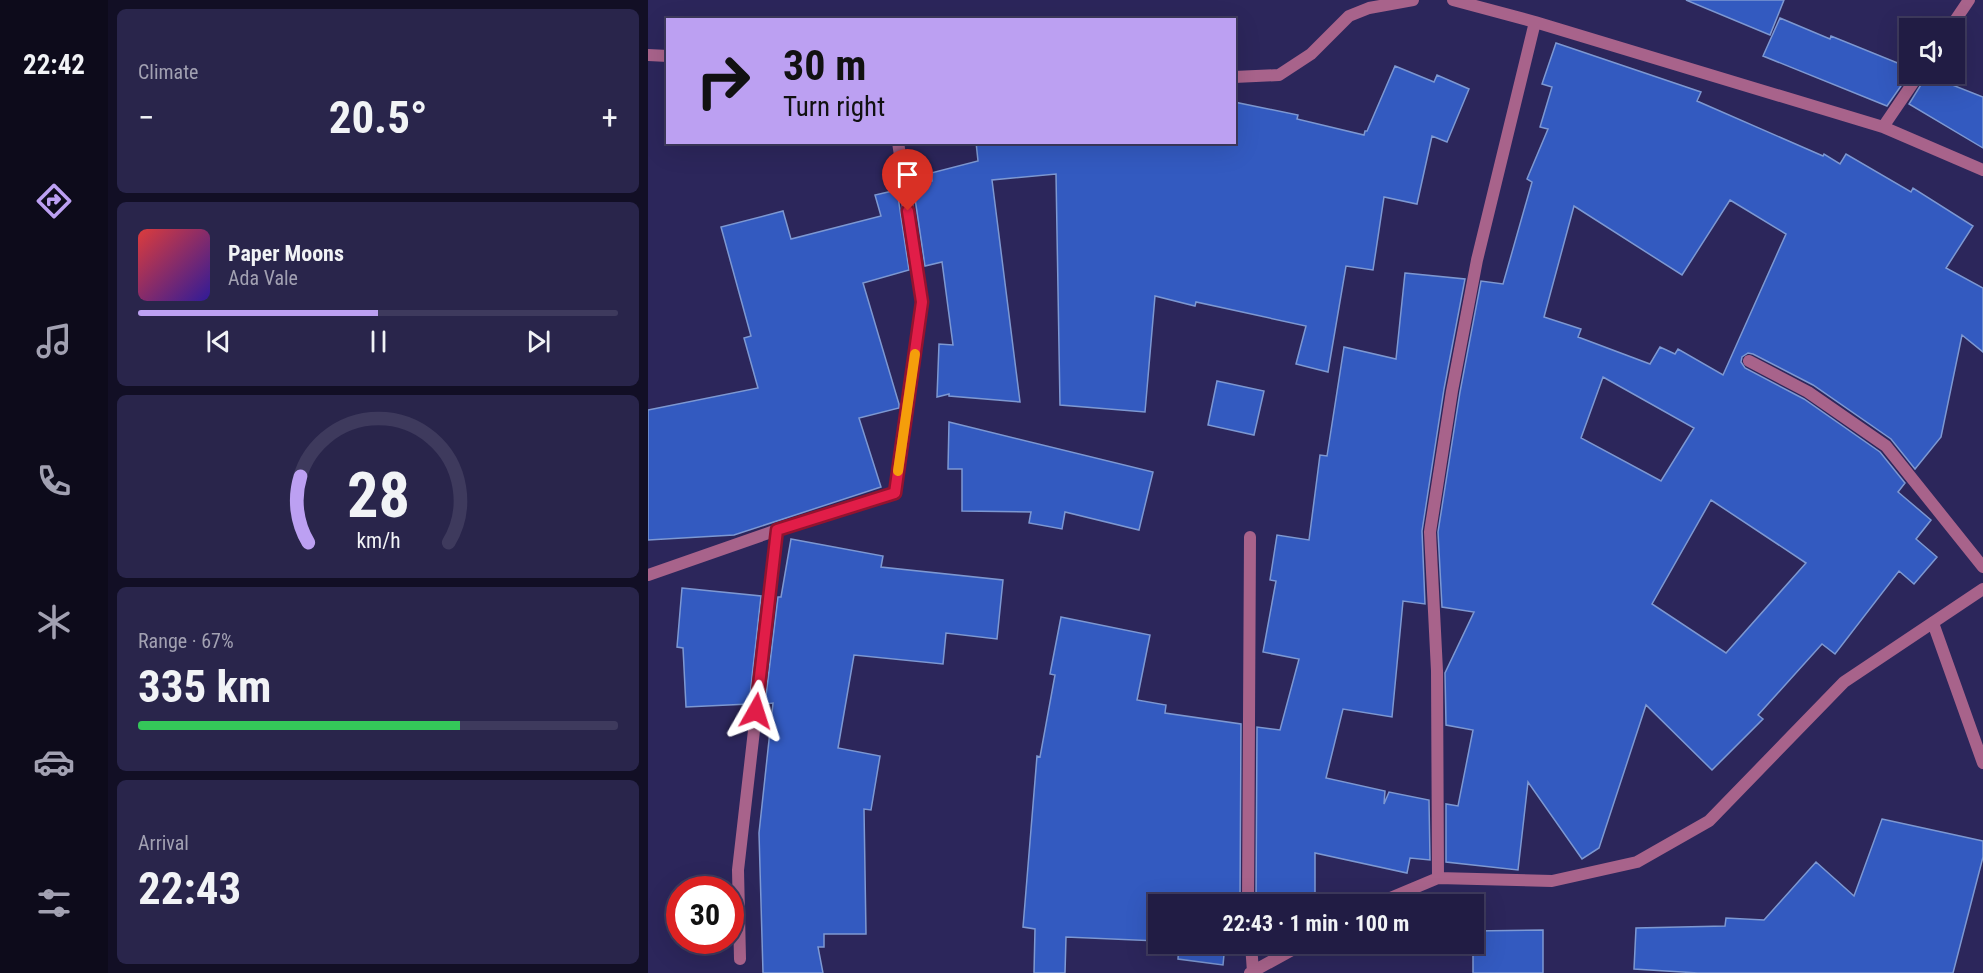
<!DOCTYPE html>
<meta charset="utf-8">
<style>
:root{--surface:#211c44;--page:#29254b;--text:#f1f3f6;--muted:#a2a1b2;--line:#3e3a5d;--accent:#bca0f2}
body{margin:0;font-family:"Roboto Condensed",sans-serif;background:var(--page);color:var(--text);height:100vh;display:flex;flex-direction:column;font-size:22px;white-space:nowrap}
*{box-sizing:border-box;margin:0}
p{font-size:20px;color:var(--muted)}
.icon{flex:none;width:33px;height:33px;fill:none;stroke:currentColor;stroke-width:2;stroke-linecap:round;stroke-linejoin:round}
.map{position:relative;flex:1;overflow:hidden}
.details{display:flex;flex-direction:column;gap:9px;padding:9px;background:#120f25;width:540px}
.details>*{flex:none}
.hud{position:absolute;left:18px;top:18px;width:570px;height:126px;border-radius:0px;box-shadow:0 6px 24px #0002,0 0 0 2px var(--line);background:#bca0f2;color:#111;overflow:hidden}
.fabs{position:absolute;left:1251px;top:18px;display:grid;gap:12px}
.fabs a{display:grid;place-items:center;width:66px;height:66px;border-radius:0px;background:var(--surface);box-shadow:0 6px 24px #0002,0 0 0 2px var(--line);font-size:30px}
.speed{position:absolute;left:18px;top:876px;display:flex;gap:12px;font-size:30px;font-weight:700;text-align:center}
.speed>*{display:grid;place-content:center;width:78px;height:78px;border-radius:50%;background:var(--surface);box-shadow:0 6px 24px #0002,0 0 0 2px var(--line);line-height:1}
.speed .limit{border:9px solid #d22;background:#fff;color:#111}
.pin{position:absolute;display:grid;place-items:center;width:51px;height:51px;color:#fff;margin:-62px -26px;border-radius:50% 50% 50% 0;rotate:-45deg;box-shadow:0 0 6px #0007}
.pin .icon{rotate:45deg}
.me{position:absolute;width:66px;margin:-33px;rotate:6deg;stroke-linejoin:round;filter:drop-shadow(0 0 4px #0008)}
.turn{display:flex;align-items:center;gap:21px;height:126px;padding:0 18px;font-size:27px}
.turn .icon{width:78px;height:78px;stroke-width:2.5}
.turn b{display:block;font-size:42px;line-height:51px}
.big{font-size:45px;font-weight:700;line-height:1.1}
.details .tile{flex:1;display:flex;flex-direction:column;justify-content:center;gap:9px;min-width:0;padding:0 21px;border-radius:9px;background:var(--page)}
.details .dial{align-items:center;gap:0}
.dial svg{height:156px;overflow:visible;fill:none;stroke:var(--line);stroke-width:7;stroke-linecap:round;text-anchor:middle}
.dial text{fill:var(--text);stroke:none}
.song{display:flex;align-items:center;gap:18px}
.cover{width:72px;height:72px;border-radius:9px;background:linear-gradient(135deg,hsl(0 70% 55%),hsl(250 70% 35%))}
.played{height:6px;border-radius:3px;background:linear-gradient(90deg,var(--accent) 50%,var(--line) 50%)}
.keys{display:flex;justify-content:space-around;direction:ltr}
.heat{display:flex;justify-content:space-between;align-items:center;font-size:33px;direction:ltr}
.charge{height:9px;border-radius:4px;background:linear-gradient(90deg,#34c759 67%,var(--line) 0)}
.trip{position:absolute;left:500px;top:894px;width:336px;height:60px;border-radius:0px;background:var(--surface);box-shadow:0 6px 24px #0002,0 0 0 2px var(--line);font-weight:700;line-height:60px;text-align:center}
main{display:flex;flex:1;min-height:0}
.dock{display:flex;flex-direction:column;width:108px;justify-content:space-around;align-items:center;background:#0d0b1b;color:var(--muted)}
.dock .icon{width:42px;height:42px}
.dock .selected{color:var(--accent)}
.dock b{font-size:27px;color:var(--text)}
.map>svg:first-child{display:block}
.building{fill:#335ac0;stroke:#7d98d2;stroke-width:1.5;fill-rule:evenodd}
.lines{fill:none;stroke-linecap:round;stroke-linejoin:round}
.minor{stroke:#a8638b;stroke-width:12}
.route-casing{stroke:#92132f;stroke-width:15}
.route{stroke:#e11d48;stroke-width:10}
.slow{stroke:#f59e0b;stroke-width:10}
</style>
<main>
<nav class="dock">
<b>22:42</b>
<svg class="icon selected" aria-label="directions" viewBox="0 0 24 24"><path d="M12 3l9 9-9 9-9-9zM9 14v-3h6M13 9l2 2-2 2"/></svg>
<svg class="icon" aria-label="music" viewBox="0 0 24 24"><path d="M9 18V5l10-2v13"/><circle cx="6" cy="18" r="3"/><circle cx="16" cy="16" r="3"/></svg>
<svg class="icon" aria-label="phone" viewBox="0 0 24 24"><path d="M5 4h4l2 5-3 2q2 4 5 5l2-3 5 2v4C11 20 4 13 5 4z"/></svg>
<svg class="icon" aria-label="climate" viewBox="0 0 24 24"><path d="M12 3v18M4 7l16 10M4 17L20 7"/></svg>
<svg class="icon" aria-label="car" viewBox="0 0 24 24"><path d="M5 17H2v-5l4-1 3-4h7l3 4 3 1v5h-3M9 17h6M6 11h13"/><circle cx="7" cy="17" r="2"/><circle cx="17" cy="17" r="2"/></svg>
<svg class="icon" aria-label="filters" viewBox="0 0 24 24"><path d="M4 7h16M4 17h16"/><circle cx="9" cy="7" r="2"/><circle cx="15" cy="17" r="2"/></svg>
</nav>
<section class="details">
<div class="tile"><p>Climate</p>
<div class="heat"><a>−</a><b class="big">20.5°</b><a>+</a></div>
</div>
<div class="tile">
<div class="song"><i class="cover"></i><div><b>Paper Moons</b><p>Ada Vale</p></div></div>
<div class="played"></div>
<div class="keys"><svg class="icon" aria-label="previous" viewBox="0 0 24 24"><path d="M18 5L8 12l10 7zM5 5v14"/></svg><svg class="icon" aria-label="pause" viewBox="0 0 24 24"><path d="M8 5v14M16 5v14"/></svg><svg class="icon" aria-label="next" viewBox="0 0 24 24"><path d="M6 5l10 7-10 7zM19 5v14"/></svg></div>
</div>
<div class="tile dial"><svg viewBox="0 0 100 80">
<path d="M14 69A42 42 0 1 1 86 69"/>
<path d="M14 69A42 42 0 0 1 10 35" stroke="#bca0f2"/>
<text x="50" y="56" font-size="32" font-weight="700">28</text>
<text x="50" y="72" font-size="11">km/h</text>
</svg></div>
<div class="tile"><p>Range · 67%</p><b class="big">335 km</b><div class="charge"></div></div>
<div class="tile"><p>Arrival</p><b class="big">22:43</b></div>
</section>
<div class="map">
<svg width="1335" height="973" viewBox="0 0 1335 973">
<rect width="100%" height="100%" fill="#2c265b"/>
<path class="building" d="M 1038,0 L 1136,0 L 1122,35 Z
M 1132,18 L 1182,39 L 1183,36 L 1262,68 L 1262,73 L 1239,106 L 1115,56 Z
M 908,43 L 1053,92 L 1049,101 L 1175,156 L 1176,154 L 1192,164 L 1198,154 L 1263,192 L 1265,188 L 1325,226 L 1298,268 L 1335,288 L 1335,352 L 1314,335 L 1293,437 L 1267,469 L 1243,439 L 1165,385 L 1105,354 L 1100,353 L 1094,357 L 1093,362 L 1097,368 L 1156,399 L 1232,452 L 1257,483 L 1250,492 L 1283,520 L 1268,539 L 1289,557 L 1266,584 L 1251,571 L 1187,654 L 1174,644 L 1110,715 L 1115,719 L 1064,770 L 998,705 L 951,848 L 934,859 L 880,782 L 870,870 L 798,862 L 798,804 L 810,806 L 825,730 L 798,725 L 797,673 L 826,612 L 794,607 L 790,532 L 812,392 L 833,281 L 855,284 L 884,182 L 879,179 L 900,129 L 892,127 L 904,87 L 894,84 ZM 1082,200 L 1138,234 L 1075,375 L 1030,349 L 1027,354 L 1012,347 L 1002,364 L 930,337 L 933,329 L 896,317 L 926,206 L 1034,275 ZM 955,377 L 1046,428 L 1013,481 L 933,438 ZM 1063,500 L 1158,563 L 1078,653 L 1004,604 Z
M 747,66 L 786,82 L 789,75 L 821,89 L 799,142 L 784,136 L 769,204 L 736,197 L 725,270 L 698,266 L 680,372 L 648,364 L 658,326 L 548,302 L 547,306 L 507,296 L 497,412 L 412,405 L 408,174 L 344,180 L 372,402 L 301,396 L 301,394 L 289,397 L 291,344 L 305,345 L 294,262 L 277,266 L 265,185 L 284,181 L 283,173 L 330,161 L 328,142 L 586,142 L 586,102 L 650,115 L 649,119 L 716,135 L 717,131 L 719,131 Z
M 1279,75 L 1335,97 L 1335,148 L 1261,104 Z
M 249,190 L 261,270 L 215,283 L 251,404 L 251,408 L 211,418 L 233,487 L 86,535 L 0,540 L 0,410 L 110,388 L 96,338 L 103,336 L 73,227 L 135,211 L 143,239 L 233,216 L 227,195 Z
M 757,273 L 817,279 L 796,389 L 774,531 L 777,604 L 755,601 L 744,717 L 695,709 L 678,778 L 737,791 L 736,804 L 741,792 L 781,800 L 782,860 L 762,858 L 759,873 L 667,853 L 667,904 L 608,904 L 609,727 L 632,730 L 651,659 L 615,652 L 628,581 L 622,580 L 629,535 L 661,540 L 672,455 L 679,456 L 696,347 L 748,359 Z
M 569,381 L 616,391 L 606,435 L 560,425 Z
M 301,422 L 505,472 L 491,530 L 417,512 L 414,529 L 381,523 L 383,512 L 314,511 L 314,469 L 300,469 Z
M 143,539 L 235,556 L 233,567 L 355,580 L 349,639 L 298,633 L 295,664 L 206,655 L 190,748 L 232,756 L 223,810 L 216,809 L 218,934 L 176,934 L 176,947 L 170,947 L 175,973 L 115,973 L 111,833 L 125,703 L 117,704 L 130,597 L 133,597 Z
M 34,588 L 113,596 L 101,704 L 38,707 L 35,648 L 29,647 Z
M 413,617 L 502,635 L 489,700 L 518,705 L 517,713 L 593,724 L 592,904 L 510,904 L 510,941 L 418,937 L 417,973 L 386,973 L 387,929 L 375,927 L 389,756 L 392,757 L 407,675 L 402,674 Z
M 1234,819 L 1335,841 L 1335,857 L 1305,973 L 1050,973 L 986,969 L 988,928 L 1077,926 L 1078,918 L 1116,920 L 1168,862 L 1206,896 Z
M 895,930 L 895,973 L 825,973 L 825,931 Z
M 531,944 L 577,944 L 575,965 L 530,959 Z"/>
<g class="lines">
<path class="minor" d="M 805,0 L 887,22 L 1235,127 L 1335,170
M 1302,28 L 1321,0
M 0,55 L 20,56
M 586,77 L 631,75 L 663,54 L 701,16 L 721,8 L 765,0
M 1235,127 L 1271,74
M 1101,361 L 1160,392 L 1238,446 L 1335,567
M 0,575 L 129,530 L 247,493 L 274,302 L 250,142
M 1285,623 L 1335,763
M 790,878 L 789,671 L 782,532 L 804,391 L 829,260 L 887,22
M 600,904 L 602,537
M 728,904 L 790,878 L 904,881 L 989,862 L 1061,821 L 1196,682 L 1335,589
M 603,944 L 605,972
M 92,959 L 90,870 L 129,530
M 602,973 L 655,944"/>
</g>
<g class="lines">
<defs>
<path id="route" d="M 108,711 L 129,530 L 247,493 L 274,302 L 260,211"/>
</defs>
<use href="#route" class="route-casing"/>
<use href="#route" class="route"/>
<path class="slow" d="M 250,471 L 267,354"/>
</g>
</svg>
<div class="fabs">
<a><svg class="icon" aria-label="sound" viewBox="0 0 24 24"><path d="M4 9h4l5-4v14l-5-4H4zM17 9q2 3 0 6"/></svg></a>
</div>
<div class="speed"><div class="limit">30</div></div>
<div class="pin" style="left:260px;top:211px;background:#d93025"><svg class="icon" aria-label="arrive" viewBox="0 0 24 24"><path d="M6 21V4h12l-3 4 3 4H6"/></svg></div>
<svg class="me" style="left:108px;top:711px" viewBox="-20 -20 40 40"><path d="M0-17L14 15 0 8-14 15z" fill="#e11d48" stroke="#fff" stroke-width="4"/></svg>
<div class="trip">22:43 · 1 min · 100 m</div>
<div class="hud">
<div class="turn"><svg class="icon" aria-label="right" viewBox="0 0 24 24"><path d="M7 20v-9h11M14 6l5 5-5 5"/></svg><div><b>30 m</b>Turn right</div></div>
</div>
</div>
</main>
